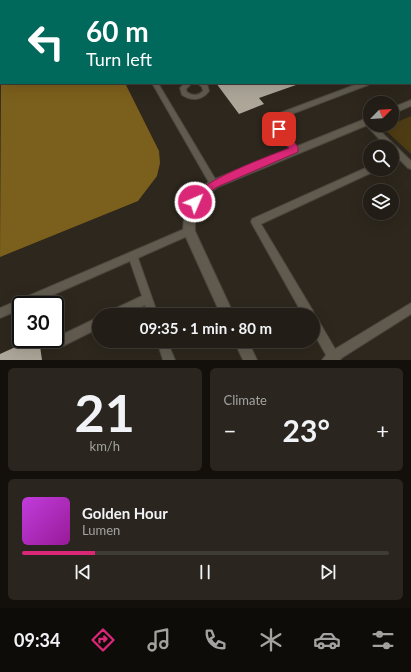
<!DOCTYPE html>
<meta charset="utf-8">
<style>
:root{--surface:#221d16;--page:#2a261f;--text:#f1f3f6;--muted:#a2a2a1;--line:#3f3b35;--accent:#db2777}
body{margin:0;font-family:Lato,sans-serif;background:var(--page);color:var(--text);height:100vh;display:flex;flex-direction:column;font-size:15px;white-space:nowrap}
*{box-sizing:border-box;margin:0}
p{font-size:13px;color:var(--muted)}
.icon{flex:none;width:22px;height:22px;fill:none;stroke:currentColor;stroke-width:2;stroke-linecap:round;stroke-linejoin:round}
.map{position:relative;height:360px;overflow:hidden}
.details{display:flex;flex-direction:column;gap:8px;padding:8px;background:#13100c;flex:1}
.details>*{flex:none}
.banner{position:absolute;left:0px;top:0px;width:411px;height:84px;box-shadow:0 4px 16px #0002,0 0 0 1px var(--line);background:#00695c;color:#fff;overflow:hidden}
.needle{width:26px;rotate:66deg}
.fabs{position:absolute;left:363px;top:96px;display:grid;gap:8px}
.fabs a{display:grid;place-items:center;width:36px;height:36px;border-radius:50%;background:var(--surface);box-shadow:0 4px 16px #0002,0 0 0 1px var(--line);font-size:20px}
.speed{position:absolute;left:12px;top:296px;display:flex;gap:8px;font-size:20px;font-weight:700;text-align:center}
.speed>*{display:grid;place-content:center;width:52px;height:52px;border-radius:50%;background:var(--surface);box-shadow:0 4px 16px #0002,0 0 0 1px var(--line);line-height:1}
.speed .limit{border:2px solid #111;border-radius:6px;background:#fff;color:#111}
.pin{position:absolute;display:grid;place-items:center;width:34px;height:34px;color:#fff;margin:-17px;border-radius:8px;box-shadow:0 2px 6px #0006}
.me{position:absolute;width:44px;margin:-22px;rotate:45deg;stroke-linejoin:round;filter:drop-shadow(0 0 3px #0008)}
.turn{display:flex;align-items:center;gap:14px;height:84px;padding:0 20px;font-size:18px}
.turn .icon{width:52px;height:52px;stroke-width:2.5}
.turn b{display:block;font-size:28px;line-height:34px}
.big{font-size:30px;font-weight:700;line-height:1.1}
.details .card{flex:1;display:flex;flex-direction:column;justify-content:center;gap:6px;min-width:0;padding:0 14px;border-radius:6px;background:var(--page)}
.details .dial{align-items:center;gap:0}
.dial b{font-size:52px;line-height:1}
.song{display:flex;align-items:center;gap:12px}
.cover{width:48px;height:48px;border-radius:6px;background:linear-gradient(135deg,hsl(290 70% 55%),hsl(300 70% 35%))}
.played{height:4px;border-radius:2px;background:linear-gradient(90deg,var(--accent) 20%,var(--line) 20%)}
.keys{display:flex;justify-content:space-around;direction:ltr}
.heat{display:flex;justify-content:space-between;align-items:center;font-size:22px;direction:ltr}
.details .tiles{flex:1;display:grid;gap:8px;grid-template-columns:1fr 1fr}
.card:last-child{grid-column:span 2}
.trip{position:absolute;left:92px;top:308px;width:228px;height:40px;border-radius:20px;background:var(--surface);box-shadow:0 4px 16px #0002,0 0 0 1px var(--line);font-weight:700;line-height:40px;text-align:center}
.dock{display:flex;height:64px;justify-content:space-around;align-items:center;background:#0e0c09;color:var(--muted)}
.dock .icon{width:28px;height:28px}
.dock .active{color:var(--accent)}
.dock b{font-size:18px;color:var(--text)}
.map>svg:first-child{display:block}
.green{fill:#4e3c14}
.water{fill:#7b5f1c}
.lines{fill:none;stroke-linecap:round;stroke-linejoin:round}
.stream{stroke:#7b5f1c;stroke-width:3}
.building{fill:#ada699}
.service-casing{stroke:#49453c;stroke-width:2}
.minor-casing{stroke:#49453c;stroke-width:2}
.service{fill:#615b4f;fill-rule:evenodd}
.minor{fill:#615b4f;fill-rule:evenodd}
.rail{stroke:#97938b;stroke-width:2}
.route{fill:#db2777;stroke:#8e194d}
</style>
<div class="map">
<svg width="411" height="360" viewBox="0 0 411 360">
<rect width="100%" height="100%" fill="#2d271d"/>
<path class="green" d="M 411,116 L 411,154 L 383,128 Z"/>
<path class="water" d="M 1,67 L 1,83 L 125,83 L 159,151 L 160,163 L 157,176 L 138,201 L 0,257 Z"/>
<g class="lines">
<path class="stream" d="M 32,1 L 34,0"/>
</g>
<path class="building" d="M 216,83 L 296,83 L 296,85 L 259,98 L 264,104 L 239,114 Z
M 33,339 L 39,339 L 42,360 L 0,360 L 0,354 Z"/>
<g class="lines">
<defs>
<path id="service" d="M 104,0 L 108,0 L 108,1 L 104,1 Z
M 370,0 L 376,0 L 376,1 L 370,1 Z
M 396,0 L 402,0 L 402,1 L 396,1 Z
M 410,6 L 411,6 L 411,10 L 410,10 Z
M 410,22 L 411,23 L 411,27 L 410,26 Z
M 410,64 L 411,64 L 410,69 Z
M 152,83 L 158,83 L 217,182 L 218,184 L 217,186 L 214,187 L 211,186 Z
M 185,83 L 192,83 L 186,89 L 187,92 C 193,96 198,96 203,91 L 202,87 L 197,83 L 205,83 L 207,84 L 209,91 C 202,101 191,101 182,95 L 180,88 Z
M 360,83 L 369,83 L 368,85 L 276,120 L 298,148 L 299,150 L 298,152 L 292,152 L 268,119 L 269,117 Z
M 366,118 L 370,121 L 370,125 L 374,125 L 411,161 L 411,169 L 408,168 L 400,160 L 392,163 L 392,157 L 395,155 L 392,152 L 392,147 L 387,147 L 364,123 L 363,121 Z
M 370,166 L 370,169 L 376,169 L 375,171 L 261,224 L 313,311 L 314,315 L 313,317 L 317,318 L 335,349 L 411,303 L 411,314 L 340,359 L 341,360 L 322,360 L 326,355 L 313,332 L 313,315 L 303,315 L 251,222 L 252,219 Z
M 189,227 L 192,228 L 193,231 L 192,234 L 138,258 L 158,315 L 148,315 L 145,305 L 125,315 L 109,315 L 110,311 L 142,296 L 130,261 L 30,305 L 21,305 L 21,309 L 0,318 L 0,308 Z
M 99,317 L 99,328 L 63,346 L 59,347 L 55,346 L 54,342 L 55,338 Z
M 157,341 L 167,341 L 175,360 L 163,360 Z"/>
<path id="minor" d="M 411,100 L 411,106 L 392,114 L 392,108 Z
M 370,117 L 370,124 L 218,187 C 201,199 194,210 195,231 L 234,315 L 221,315 L 183,231 L 184,216 L 190,200 L 198,190 L 210,181 Z
M 234,341 L 248,341 L 257,360 L 243,360 Z"/>
</defs>
<use href="#service" class="service-casing"/>
<use href="#minor" class="minor-casing"/>
<use href="#service" class="service"/>
<use href="#minor" class="minor"/>
<path class="rail" d="M 3,1 L 5,0"/>
</g>
<path class="route" d="M 279,126 L 282,127 L 298,147 L 298,152 L 217,187 L 206,195 L 198,205 L 191,205 C 183,186 275,154 289,148 L 275,129 Z"/>
</svg>
<div class="fabs">
<a><svg class="needle" viewBox="-14 -14 28 28"><path d="M0-13l5 13h-10z" fill="#e53935"/><path d="M0 13l5-13h-10z" fill="#a2a2a1"/></svg></a>
<a><svg class="icon" aria-label="search" viewBox="0 0 24 24"><circle cx="10" cy="10" r="6"/><path d="M15 15l6 6"/></svg></a>
<a><svg class="icon" aria-label="layers" viewBox="0 0 24 24"><path d="M12 4l9 5-9 5-9-5zM3 14l9 5 9-5"/></svg></a>
</div>
<div class="speed"><div class="limit">30</div></div>
<div class="pin" style="left:279px;top:129px;background:#d93025"><svg class="icon" aria-label="arrive" viewBox="0 0 24 24"><path d="M6 21V4h12l-3 4 3 4H6"/></svg></div>
<svg class="me" style="left:195px;top:202px" viewBox="-20 -20 40 40"><circle r="17" fill="#db2777" stroke="#fff" stroke-width="3"/><path d="M0-11L8 9 0 5-8 9z" fill="#fff"/></svg>
<div class="trip">09:35 · 1 min · 80 m</div>
<div class="banner">
<div class="turn"><svg class="icon" aria-label="left" viewBox="0 0 24 24"><path d="M17 20v-9H6M10 6l-5 5 5 5"/></svg><div><b>60 m</b>Turn left</div></div>
</div>
</div>
<section class="details">
<div class="tiles">
<div class="card dial"><b>21</b><p>km/h</p></div>
<div class="card"><p>Climate</p>
<div class="heat"><a>−</a><b class="big">23°</b><a>+</a></div>
</div>
<div class="card">
<div class="song"><i class="cover"></i><div><b>Golden Hour</b><p>Lumen</p></div></div>
<div class="played"></div>
<div class="keys"><svg class="icon" aria-label="previous" viewBox="0 0 24 24"><path d="M18 5L8 12l10 7zM5 5v14"/></svg><svg class="icon" aria-label="pause" viewBox="0 0 24 24"><path d="M8 5v14M16 5v14"/></svg><svg class="icon" aria-label="next" viewBox="0 0 24 24"><path d="M6 5l10 7-10 7zM19 5v14"/></svg></div>
</div>
</div>
</section>
<nav class="dock">
<b>09:34</b>
<svg class="icon active" aria-label="directions" viewBox="0 0 24 24"><path d="M12 3l9 9-9 9-9-9zM9 14v-3h6M13 9l2 2-2 2"/></svg>
<svg class="icon" aria-label="music" viewBox="0 0 24 24"><path d="M9 18V5l10-2v13"/><circle cx="6" cy="18" r="3"/><circle cx="16" cy="16" r="3"/></svg>
<svg class="icon" aria-label="phone" viewBox="0 0 24 24"><path d="M5 4h4l2 5-3 2q2 4 5 5l2-3 5 2v4C11 20 4 13 5 4z"/></svg>
<svg class="icon" aria-label="climate" viewBox="0 0 24 24"><path d="M12 3v18M4 7l16 10M4 17L20 7"/></svg>
<svg class="icon" aria-label="car" viewBox="0 0 24 24"><path d="M5 17H2v-5l4-1 3-4h7l3 4 3 1v5h-3M9 17h6M6 11h13"/><circle cx="7" cy="17" r="2"/><circle cx="17" cy="17" r="2"/></svg>
<svg class="icon" aria-label="filters" viewBox="0 0 24 24"><path d="M4 7h16M4 17h16"/><circle cx="9" cy="7" r="2"/><circle cx="15" cy="17" r="2"/></svg>
</nav>
